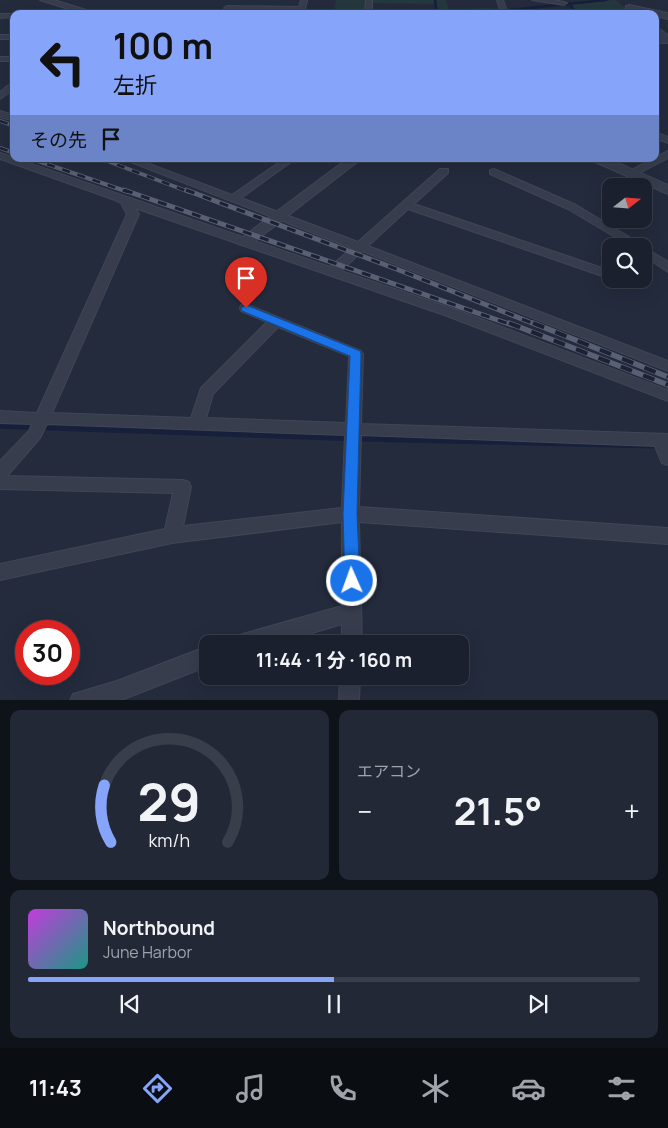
<!DOCTYPE html>
<html lang="ja">
<meta charset="utf-8">
<style>
:root{--surface:#1a202e;--page:#232836;--text:#f1f3f6;--muted:#9fa3aa;--line:#383e4a;--accent:#86a4f9}
body{margin:0;font-family:Manrope,"Noto Sans JP",sans-serif;background:var(--page);color:var(--text);height:100vh;display:flex;flex-direction:column;font-size:19px;white-space:nowrap}
*{box-sizing:border-box;margin:0}
p{font-size:16px;color:var(--muted)}
.icon{flex:none;width:28px;height:28px;fill:none;stroke:currentColor;stroke-width:2;stroke-linecap:round;stroke-linejoin:round}
.map{position:relative;height:700px;overflow:hidden}
.sheet{display:flex;flex-direction:column;gap:10px;padding:10px;background:#0e1219;flex:1}
.sheet>*{flex:none}
.top-card{position:absolute;left:10px;top:10px;width:649px;height:152px;border-radius:10px;box-shadow:0 5px 20px #0002,0 0 0 1px var(--line);background:#86a4f9;color:#111;overflow:hidden}
.needle{width:32px;rotate:73deg}
.tools{position:absolute;left:602px;top:178px;display:grid;gap:10px}
.tools a{display:grid;place-items:center;width:50px;height:50px;border-radius:10px;background:var(--surface);box-shadow:0 5px 20px #0002,0 0 0 1px var(--line);font-size:25px}
.speed{position:absolute;left:15px;top:620px;display:flex;gap:10px;font-size:25px;font-weight:700;text-align:center}
.speed>*{display:grid;place-content:center;width:65px;height:65px;border-radius:50%;background:var(--surface);box-shadow:0 5px 20px #0002,0 0 0 1px var(--line);line-height:1}
.speed .limit{border:8px solid #d22;background:#fff;color:#111}
.pin{position:absolute;display:grid;place-items:center;width:42px;height:42px;color:#fff;margin:-51px -21px;border-radius:50% 50% 50% 0;rotate:-45deg;box-shadow:0 0 5px #0007}
.pin .icon{rotate:45deg}
.me{position:absolute;width:55px;margin:-28px;rotate:358deg;stroke-linejoin:round;filter:drop-shadow(0 0 4px #0008)}
.turn{display:flex;align-items:center;gap:18px;height:105px;padding:0 20px;font-size:22px}
.turn .icon{width:65px;height:65px;stroke-width:2.5}
.turn b{display:block;font-size:35px;line-height:42px}
.then{display:flex;align-items:center;height:48px;padding:0 20px;background:#0003;gap:10px;font-size:19px}
.big{font-size:38px;font-weight:700;line-height:1.1}
.sheet .widget{flex:1;display:flex;flex-direction:column;justify-content:center;gap:8px;min-width:0;padding:0 18px;border-radius:10px;background:var(--page)}
.sheet .dial{align-items:center;gap:0}
.dial svg{height:130px;overflow:visible;fill:none;stroke:var(--line);stroke-width:7;stroke-linecap:round;text-anchor:middle}
.dial text{fill:var(--text);stroke:none}
.song{display:flex;align-items:center;gap:15px}
.cover{width:60px;height:60px;border-radius:8px;background:linear-gradient(135deg,hsl(290 70% 55%),hsl(170 70% 35%))}
.played{height:5px;border-radius:2px;background:linear-gradient(90deg,var(--accent) 50%,var(--line) 50%)}
.keys{display:flex;justify-content:space-around;direction:ltr}
.heat{display:flex;justify-content:space-between;align-items:center;font-size:28px;direction:ltr}
.sheet .tiles{flex:1;display:grid;gap:10px;grid-template-columns:1fr 1fr}
.widget:last-child{grid-column:span 2}
.trip{position:absolute;left:199px;top:635px;width:270px;height:50px;border-radius:10px;background:var(--surface);box-shadow:0 5px 20px #0002,0 0 0 1px var(--line);font-weight:700;line-height:50px;text-align:center}
.menu{display:flex;height:80px;justify-content:space-around;align-items:center;background:#0a0d12;color:var(--muted)}
.menu .icon{width:35px;height:35px}
.menu .selected{color:var(--accent)}
.menu b{font-size:22px;color:var(--text)}
.map>svg:first-child{display:block}
.green{fill:#25383e}
.lines{fill:none;stroke-linecap:round;stroke-linejoin:round}
.stream-far1{stroke:#16203b;stroke-width:2.5}
.stream{stroke:#16203b;stroke-width:5.5}
.minor-casing{stroke:#404656;stroke-width:2}
.tertiary-casing{stroke:#404656;stroke-width:2}
.minor{fill:#373d4d;fill-rule:evenodd}
.tertiary{fill:#373d4d;fill-rule:evenodd}
.rail-far2-casing{stroke:#596074;stroke-width:4}
.rail-far1-casing{stroke:#596074;stroke-width:5}
.rail-casing{stroke:#596074;stroke-width:5.5}
.rail-far2{stroke:#1c2232;stroke-width:2.5;stroke-dasharray:8;stroke-linecap:butt}
.rail-far1{stroke:#1c2232;stroke-width:3;stroke-dasharray:9;stroke-linecap:butt}
.rail{stroke:#1c2232;stroke-width:4;stroke-dasharray:12;stroke-linecap:butt}
.route{fill:#1a73e8;stroke:#114b97}
</style>
<div class="map">
<svg width="668" height="701" viewBox="0 0 668 701">
<rect width="100%" height="100%" fill="#232b3d"/>
<path class="green" d="M 336,0 L 366,0 L 366,13 L 334,12 Z
M 371,0 L 434,0 L 434,4 L 371,3 Z
M 436,0 L 446,0 L 449,9 L 499,8 L 438,14 Z
M 616,0 L 632,14 L 575,14 L 570,4 Z"/>
<g class="lines">
<path class="stream-far1" d="M 435,0 L 437,14
M 570,4 L 576,14
M 510,10 L 606,0
M 478,14 L 497,12"/>
<path class="stream" d="M 0,426 L 368,439 L 668,446"/>
<defs>
<path id="minor" d="M 301,0 L 307,0 L 305,9 L 302,11 L 227,10 L 224,8 L 227,6 L 299,7 Z
M 366,0 L 372,0 L 372,14 L 365,14 Z
M 497,0 L 503,0 L 508,14 L 501,14 Z
M 532,0 L 555,0 L 567,3 L 564,5 Z
M 0,14 L 17,14 L 14,14 L 14,17 L 0,18 Z
M 0,35 L 14,35 L 14,39 L 0,39 Z
M 655,39 L 668,39 L 668,43 L 655,43 Z
M 0,57 L 14,57 L 14,61 L 0,61 Z
M 11,83 L 14,83 L 14,89 L 0,99 L 0,92 Z
M 0,111 L 14,115 L 14,121 L 0,117 Z
M 655,132 L 668,137 L 668,143 L 655,138 Z
M 668,151 L 668,158 L 635,175 L 627,175 L 626,173 Z
M 0,153 L 330,267 L 352,248 L 123,159 L 136,159 L 232,195 L 284,159 L 295,159 L 241,198 L 358,242 L 440,169 L 448,169 L 448,173 L 414,204 L 611,271 L 611,279 L 408,209 L 368,246 L 668,361 L 668,371 L 362,251 L 341,271 L 457,310 L 668,390 L 668,401 L 447,316 L 135,208 L 139,214 L 52,413 L 191,418 L 201,388 L 267,322 L 241,311 L 240,308 L 241,305 L 246,304 L 361,351 L 363,354 L 361,424 L 668,434 L 668,465 L 662,463 L 655,446 L 361,435 L 359,507 L 668,528 L 668,544 L 359,522 L 362,644 L 342,644 L 342,624 L 276,644 L 233,644 L 236,637 L 243,634 L 342,606 L 342,522 L 172,543 L 0,580 L 0,564 L 165,529 L 173,493 L 0,489 L 0,461 L 29,431 L 32,424 L 0,423 L 0,411 L 37,413 L 127,214 L 121,203 L 115,200 L 0,159 ZM 278,327 L 349,356 L 346,423 L 206,418 L 213,394 ZM 47,424 L 345,435 L 342,508 L 183,526 L 191,487 L 189,482 L 183,480 L 7,476 L 40,438 Z
M 494,169 L 576,205 L 644,246 L 630,246 L 568,209 L 490,174 L 490,170 Z
M 644,247 L 668,262 L 668,272 L 644,256 Z
M 208,646 L 208,666 L 119,701 L 70,701 L 73,694 L 117,681 Z
M 340,676 L 360,676 L 359,701 L 339,701 Z"/>
<path id="tertiary" d="M 40,0 L 54,0 L 99,14 L 84,14 Z
M 629,5 L 668,13 L 668,19 L 655,16 L 655,14 L 626,10 L 626,6 Z
M 655,26 L 668,35 L 668,43 L 655,34 Z
M 347,159 L 361,159 L 250,245 L 240,245 L 238,242 L 240,239 Z
M 593,159 L 609,159 L 668,185 L 668,194 L 595,162 Z"/>
</defs>
<use href="#minor" class="minor-casing"/>
<use href="#tertiary" class="tertiary-casing"/>
<use href="#minor" class="minor"/>
<use href="#tertiary" class="tertiary"/>
<defs>
<path id="rail-far2" d="M 0,121 L 14,126
M 0,148 L 14,153
M 32,159 L 128,192
M 102,159 L 189,192"/>
<path id="rail-far1" d="M 124,190 L 512,325
M 186,190 L 399,270 L 537,325"/>
<path id="rail" d="M 509,323 L 668,385
M 533,323 L 668,377"/>
</defs>
<use href="#rail-far2" class="rail-far2-casing"/>
<use href="#rail-far1" class="rail-far1-casing"/>
<use href="#rail" class="rail-casing"/>
<use href="#rail-far2" class="rail-far2"/>
<use href="#rail-far1" class="rail-far1"/>
<use href="#rail" class="rail"/>
</g>
<path class="route" d="M 246,305 L 360,351 L 361,354 L 357,514 L 360,581 L 358,586 L 352,588 L 347,586 L 345,581 L 343,514 L 350,356 L 242,311 L 241,308 Z"/>
</svg>
<div class="tools">
<a><svg class="needle" viewBox="-14 -14 28 28"><path d="M0-13l5 13h-10z" fill="#e53935"/><path d="M0 13l5-13h-10z" fill="#9fa3aa"/></svg></a>
<a><svg class="icon" aria-label="search" viewBox="0 0 24 24"><circle cx="10" cy="10" r="6"/><path d="M15 15l6 6"/></svg></a>
</div>
<div class="speed"><div class="limit">30</div></div>
<div class="pin" style="left:246px;top:308px;background:#d93025"><svg class="icon" aria-label="arrive" viewBox="0 0 24 24"><path d="M6 21V4h12l-3 4 3 4H6"/></svg></div>
<svg class="me" style="left:352px;top:581px" viewBox="-20 -20 40 40"><circle r="17" fill="#1a73e8" stroke="#fff" stroke-width="3"/><path d="M0-11L8 9 0 5-8 9z" fill="#fff"/></svg>
<div class="trip">11:44 · 1 分 · 160 m</div>
<div class="top-card">
<div class="turn"><svg class="icon" aria-label="left" viewBox="0 0 24 24"><path d="M17 20v-9H6M10 6l-5 5 5 5"/></svg><div><b>100 m</b>左折</div></div>
<div class="then">その先<svg class="icon" aria-label="arrive" viewBox="0 0 24 24"><path d="M6 21V4h12l-3 4 3 4H6"/></svg></div>
</div>
</div>
<section class="sheet">
<div class="tiles">
<div class="widget dial"><svg viewBox="0 0 100 80">
<path d="M14 69A42 42 0 1 1 86 69"/>
<path d="M14 69A42 42 0 0 1 10 34" stroke="#86a4f9"/>
<text x="50" y="56" font-size="32" font-weight="700">29</text>
<text x="50" y="72" font-size="11">km/h</text>
</svg></div>
<div class="widget"><p>エアコン</p>
<div class="heat"><a>−</a><b class="big">21.5°</b><a>+</a></div>
</div>
<div class="widget">
<div class="song"><i class="cover"></i><div><b>Northbound</b><p>June Harbor</p></div></div>
<div class="played"></div>
<div class="keys"><svg class="icon" aria-label="previous" viewBox="0 0 24 24"><path d="M18 5L8 12l10 7zM5 5v14"/></svg><svg class="icon" aria-label="pause" viewBox="0 0 24 24"><path d="M8 5v14M16 5v14"/></svg><svg class="icon" aria-label="next" viewBox="0 0 24 24"><path d="M6 5l10 7-10 7zM19 5v14"/></svg></div>
</div>
</div>
</section>
<nav class="menu">
<b>11:43</b>
<svg class="icon selected" aria-label="directions" viewBox="0 0 24 24"><path d="M12 3l9 9-9 9-9-9zM9 14v-3h6M13 9l2 2-2 2"/></svg>
<svg class="icon" aria-label="music" viewBox="0 0 24 24"><path d="M9 18V5l10-2v13"/><circle cx="6" cy="18" r="3"/><circle cx="16" cy="16" r="3"/></svg>
<svg class="icon" aria-label="phone" viewBox="0 0 24 24"><path d="M5 4h4l2 5-3 2q2 4 5 5l2-3 5 2v4C11 20 4 13 5 4z"/></svg>
<svg class="icon" aria-label="climate" viewBox="0 0 24 24"><path d="M12 3v18M4 7l16 10M4 17L20 7"/></svg>
<svg class="icon" aria-label="car" viewBox="0 0 24 24"><path d="M5 17H2v-5l4-1 3-4h7l3 4 3 1v5h-3M9 17h6M6 11h13"/><circle cx="7" cy="17" r="2"/><circle cx="17" cy="17" r="2"/></svg>
<svg class="icon" aria-label="filters" viewBox="0 0 24 24"><path d="M4 7h16M4 17h16"/><circle cx="9" cy="7" r="2"/><circle cx="15" cy="17" r="2"/></svg>
</nav>
